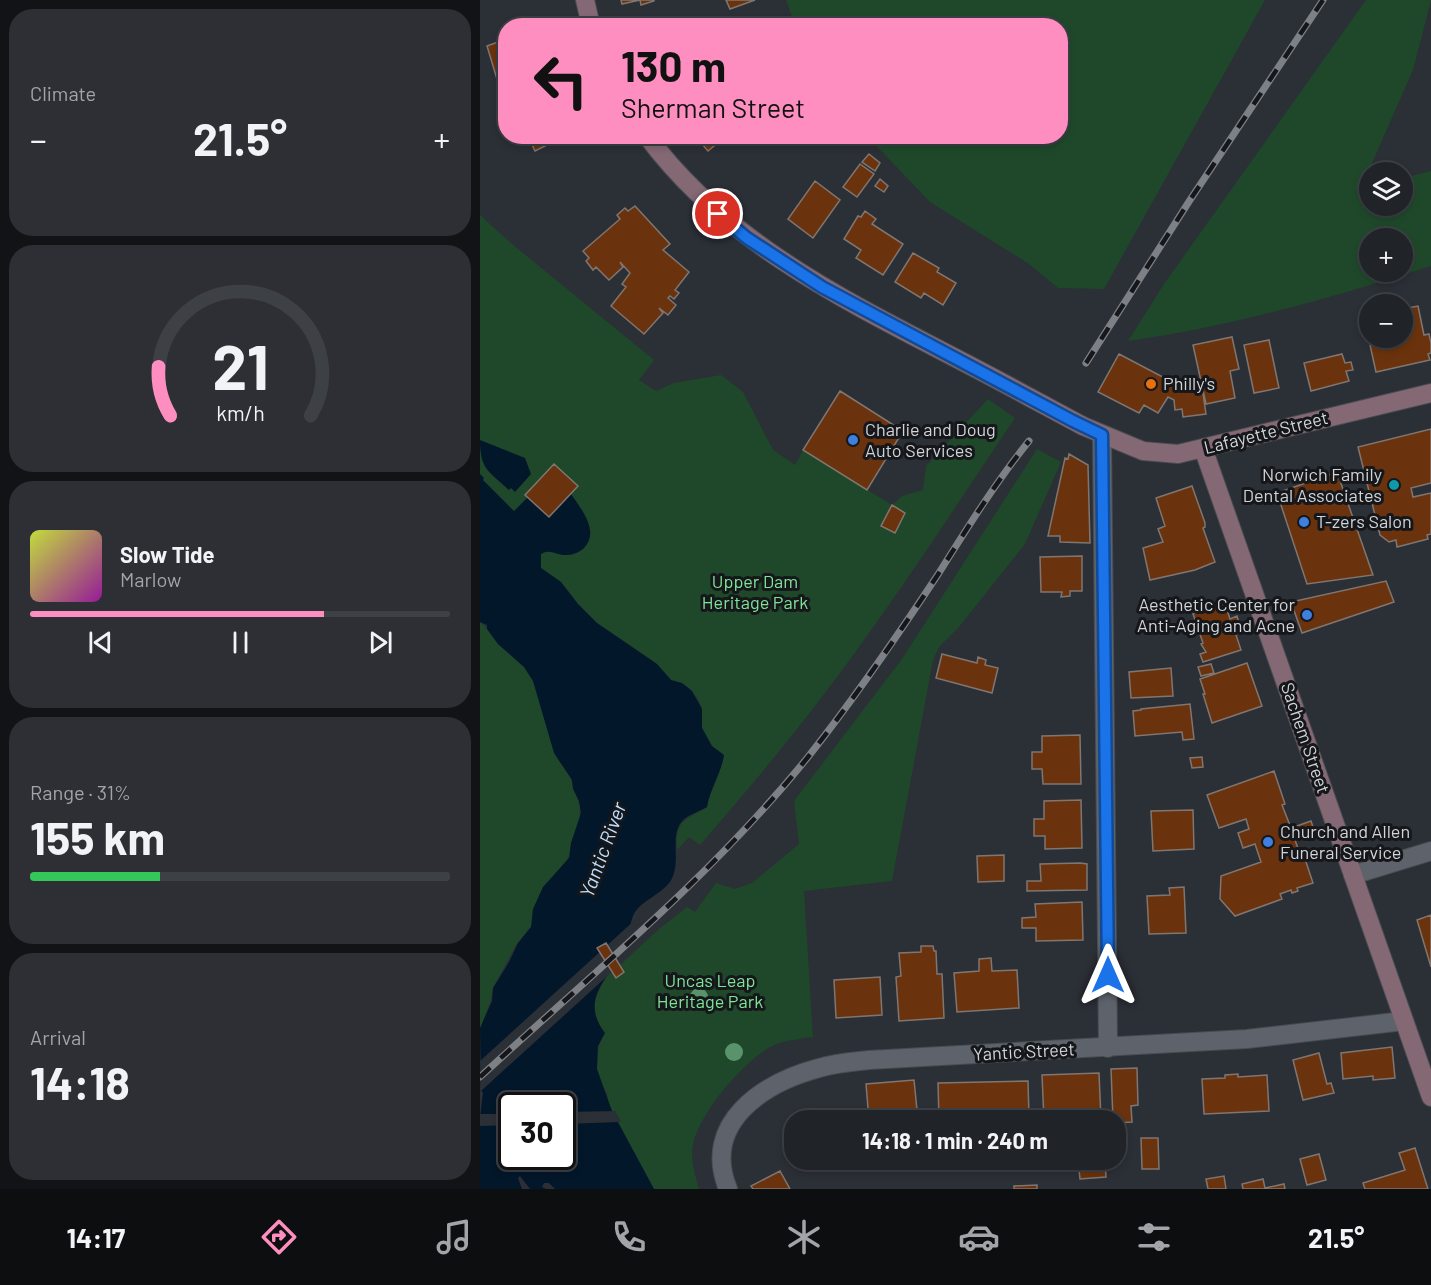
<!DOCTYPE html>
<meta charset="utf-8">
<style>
:root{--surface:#202328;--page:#2d2f34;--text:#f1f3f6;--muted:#a2a4a8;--line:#3d4045;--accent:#fd8ebf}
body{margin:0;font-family:Barlow,sans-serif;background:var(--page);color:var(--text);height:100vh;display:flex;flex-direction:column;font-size:22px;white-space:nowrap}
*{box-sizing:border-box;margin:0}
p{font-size:20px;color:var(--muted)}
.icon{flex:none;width:33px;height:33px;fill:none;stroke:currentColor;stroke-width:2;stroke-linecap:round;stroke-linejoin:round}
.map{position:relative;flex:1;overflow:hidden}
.details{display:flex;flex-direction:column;gap:9px;padding:9px;background:#121316;width:480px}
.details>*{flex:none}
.banner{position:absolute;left:18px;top:18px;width:570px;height:126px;border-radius:24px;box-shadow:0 3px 9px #0003,0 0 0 2px var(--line);background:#fd8ebf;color:#111;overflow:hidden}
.tools{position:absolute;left:879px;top:162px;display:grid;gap:12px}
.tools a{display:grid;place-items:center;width:54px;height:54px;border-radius:50%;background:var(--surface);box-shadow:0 3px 9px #0003,0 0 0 2px var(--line);font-size:30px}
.speed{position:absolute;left:18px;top:1092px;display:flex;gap:12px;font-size:30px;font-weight:700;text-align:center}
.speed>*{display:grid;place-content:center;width:78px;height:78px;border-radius:50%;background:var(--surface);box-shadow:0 3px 9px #0003,0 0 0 2px var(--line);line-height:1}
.speed .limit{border:3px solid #111;border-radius:9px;background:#fff;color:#111}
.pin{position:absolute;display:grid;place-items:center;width:51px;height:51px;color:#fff;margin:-26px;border:3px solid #fff;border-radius:50%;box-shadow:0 2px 6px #0007}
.me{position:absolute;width:66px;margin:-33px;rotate:0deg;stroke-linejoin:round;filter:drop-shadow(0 0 4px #0008)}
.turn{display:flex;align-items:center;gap:21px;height:126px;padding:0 24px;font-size:27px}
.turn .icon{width:78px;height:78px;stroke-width:2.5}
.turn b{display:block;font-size:42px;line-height:51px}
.big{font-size:45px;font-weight:700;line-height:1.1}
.details .card{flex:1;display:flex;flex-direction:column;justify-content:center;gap:9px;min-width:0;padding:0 21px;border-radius:24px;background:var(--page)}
.details .dial{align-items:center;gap:0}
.dial svg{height:156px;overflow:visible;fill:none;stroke:var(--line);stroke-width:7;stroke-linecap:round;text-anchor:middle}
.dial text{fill:var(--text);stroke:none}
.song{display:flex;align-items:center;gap:18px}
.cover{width:72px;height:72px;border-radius:9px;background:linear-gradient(135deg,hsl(70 70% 55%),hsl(300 70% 35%))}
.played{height:6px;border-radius:3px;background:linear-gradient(90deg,var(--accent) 70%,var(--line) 70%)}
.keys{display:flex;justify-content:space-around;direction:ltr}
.heat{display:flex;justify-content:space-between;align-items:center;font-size:33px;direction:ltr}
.charge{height:9px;border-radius:4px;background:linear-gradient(90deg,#34c759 31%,var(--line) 0)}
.trip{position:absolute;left:304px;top:1110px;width:342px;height:60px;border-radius:24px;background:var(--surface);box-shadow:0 3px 9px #0003,0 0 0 2px var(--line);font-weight:700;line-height:60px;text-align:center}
.tab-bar{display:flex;height:96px;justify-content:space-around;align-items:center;background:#0d0e10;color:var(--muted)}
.tab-bar .icon{width:42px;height:42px}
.tab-bar .current{color:var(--accent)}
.tab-bar b{font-size:27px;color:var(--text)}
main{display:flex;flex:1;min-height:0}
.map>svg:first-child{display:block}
.green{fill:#1f482a;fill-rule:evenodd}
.water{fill:#03172a;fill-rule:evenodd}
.pier{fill:#2b2f36}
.building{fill:#6a330d;stroke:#807671;stroke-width:1.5}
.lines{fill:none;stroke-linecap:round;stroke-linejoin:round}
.street-casing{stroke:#484c51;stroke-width:20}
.secondary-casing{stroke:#484c51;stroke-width:20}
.street{stroke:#5e636b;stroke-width:18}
.secondary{stroke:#846873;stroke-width:18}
.rail-casing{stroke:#7d8186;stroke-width:7}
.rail{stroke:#15171a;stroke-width:4.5;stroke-dasharray:14;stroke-linecap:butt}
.secondary-bridge-casing{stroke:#484c51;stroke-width:20;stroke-linecap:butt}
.secondary-bridge{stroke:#846873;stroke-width:18}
.tree{fill:#59936b}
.route-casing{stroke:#114b97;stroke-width:15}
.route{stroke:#1a73e8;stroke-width:10}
.food-dot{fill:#e8710a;stroke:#15171a;stroke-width:2}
.shop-dot{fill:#3f7fe0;stroke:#15171a;stroke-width:2}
.culture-dot{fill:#0f9aa8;stroke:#15171a;stroke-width:2}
.labels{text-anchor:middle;stroke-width:6;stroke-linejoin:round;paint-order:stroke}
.poi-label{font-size:18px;fill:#d1d4d8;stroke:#15171a;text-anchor:start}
.street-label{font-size:18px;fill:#d1d4d8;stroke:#15171a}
.park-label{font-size:18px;fill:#7ee497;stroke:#15171a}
.water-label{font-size:20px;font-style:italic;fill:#bcdeff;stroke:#15171a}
</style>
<main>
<section class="details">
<div class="card"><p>Climate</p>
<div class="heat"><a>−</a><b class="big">21.5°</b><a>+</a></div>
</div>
<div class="card dial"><svg viewBox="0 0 100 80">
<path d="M14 69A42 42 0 1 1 86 69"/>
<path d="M14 69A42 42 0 0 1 8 44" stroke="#fd8ebf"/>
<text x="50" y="56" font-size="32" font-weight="700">21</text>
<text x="50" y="72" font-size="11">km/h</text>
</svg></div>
<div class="card">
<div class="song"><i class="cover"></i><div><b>Slow Tide</b><p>Marlow</p></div></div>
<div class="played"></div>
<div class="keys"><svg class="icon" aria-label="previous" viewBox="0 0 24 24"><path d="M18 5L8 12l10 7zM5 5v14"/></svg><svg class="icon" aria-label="pause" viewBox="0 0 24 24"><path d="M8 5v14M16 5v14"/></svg><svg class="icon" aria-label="next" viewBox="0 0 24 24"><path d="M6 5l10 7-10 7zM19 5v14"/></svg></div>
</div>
<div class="card"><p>Range · 31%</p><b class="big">155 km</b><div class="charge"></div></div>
<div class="card"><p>Arrival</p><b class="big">14:18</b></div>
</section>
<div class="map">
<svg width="951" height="1189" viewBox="0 0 951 1189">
<rect width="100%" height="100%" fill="#2b2f36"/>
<path class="green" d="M 306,0 L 785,0 L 624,289 L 578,288 L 549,264 L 450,202 L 388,137 L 580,136 L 580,26 L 315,25 Z
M 886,0 L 951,0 L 933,70 L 888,172 L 890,206 L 922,206 L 923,178 L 951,171 L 951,266 C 852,298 752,326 648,341 L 684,284 ZM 922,238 L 922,272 L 890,272 L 890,238 Z
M 0,215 L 32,244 L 174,360 L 159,380 L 176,391 L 194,383 L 241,375 L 263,392 L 293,450 L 315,465 L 323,450 L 412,505 L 422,496 L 443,490 L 446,466 L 508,399 L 535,418 C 479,501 425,585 366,665 C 320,727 271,787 220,845 L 209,837 L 197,850 C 195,819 205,821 227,807 C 230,789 240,774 244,756 L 231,746 L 221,725 L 222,709 L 218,699 L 208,687 L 191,680 L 177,664 L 117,623 L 98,604 L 81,582 L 61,568 L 61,554 C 71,548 80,556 92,555 L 110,535 L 111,531 L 83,501 L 63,522 L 33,513 L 0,479 Z
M 557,449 L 581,462 L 545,544 L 479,627 L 459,647 L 453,660 L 412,881 L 324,891 L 333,1039 L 331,1037 C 320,1039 309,1040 299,1043 C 268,1054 220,1112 213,1144 C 210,1160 215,1174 219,1189 L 174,1189 L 142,1131 L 128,1103 L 127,1093 L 121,1085 L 117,1069 L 117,1051 L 124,1032 C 105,1011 118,990 131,970 L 136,977 L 144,972 L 140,965 L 179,929 L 207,907 L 215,912 L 236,883 L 255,889 L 272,883 L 319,844 L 314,801 L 422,659 Z
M 0,622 L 7,629 L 18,644 L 44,667 L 53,681 L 77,758 L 90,776 L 100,807 L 99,821 L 91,843 L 90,855 L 53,909 L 52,925 L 36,945 L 13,988 L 10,1003 L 4,1018 L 0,1038 Z"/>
<path class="water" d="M 0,440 L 45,458 L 51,474 L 35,492 L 31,488 L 29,490 C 9,471 0,470 0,440 Z
M 0,474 L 4,478 L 3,480 L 34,511 L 48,497 L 69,517 L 91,494 C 101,509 120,531 104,548 C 100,552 93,555 87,555 C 77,556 70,548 61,554 L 61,568 L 81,582 L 98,604 L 117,623 L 177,664 L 191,680 L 202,683 L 212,691 L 222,709 L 222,728 L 232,746 L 244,755 C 241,774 230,789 227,807 C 219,812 205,815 200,824 C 190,840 202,863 190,882 C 181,894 162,901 155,912 C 150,920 149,934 146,943 C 133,977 97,996 125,1033 L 118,1046 L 117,1069 L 132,1111 L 174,1189 L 75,1189 L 69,1183 L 64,1183 L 62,1187 L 66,1189 L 50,1189 L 40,1176 L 38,1178 L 42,1189 L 0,1189 L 0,1118 L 3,1093 L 1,1090 L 0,1028 L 12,1001 L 13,988 L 29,962 L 38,943 L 51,927 L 53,909 L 63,887 L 89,858 L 91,843 L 101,813 L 99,801 L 93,789 L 92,780 L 74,753 L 53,681 L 44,667 L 18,644 L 7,629 L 7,625 L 0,622 ZM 32,1106 L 82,1106 L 82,1156 L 32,1156 Z"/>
<path class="pier" d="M 156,919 L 148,946 L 134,970 L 1,1091 L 0,1061 Z
M 135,1111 L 141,1122 L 83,1124 L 83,1112 Z
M 0,1114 L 31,1114 L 31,1125 L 0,1126 Z"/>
<path class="building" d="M 141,0 L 174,0 L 174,1 L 161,5 L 160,0 L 142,4 Z
M 246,0 L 275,0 L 250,9 Z
M 26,39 L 26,77 L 17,79 L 7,46 Z
M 48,136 L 85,136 L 55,151 Z
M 215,136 L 246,136 L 228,151 Z
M 389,154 L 400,163 L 395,171 L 382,162 Z
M 380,164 L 394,174 L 377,197 L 363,187 Z
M 400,179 L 408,186 L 404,192 L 395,186 Z
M 335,181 L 360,200 L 333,238 L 308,219 Z
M 155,206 L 190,244 L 183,250 L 209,272 L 195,290 L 199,293 L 194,299 L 190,296 L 188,298 L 196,305 L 188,315 L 179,308 L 183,313 L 164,334 L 131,306 L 146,287 L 142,284 L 150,273 L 140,262 L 143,267 L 129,280 L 116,267 L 113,270 L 106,261 L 109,258 L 103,251 L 140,219 L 137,215 L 145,208 L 148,211 Z
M 385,211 L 396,219 L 392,224 L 423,244 L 403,275 L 376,258 L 381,250 L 364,239 L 378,216 L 381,217 Z
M 433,253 L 459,268 L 457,272 L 476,283 L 463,305 L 444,293 L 441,298 L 415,282 Z
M 938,306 L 944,335 L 949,334 L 951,343 L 951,353 L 948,354 L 950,360 L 896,372 L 884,318 L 886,317 L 884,308 L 890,307 L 890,338 L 922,338 L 922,309 Z
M 752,337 L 759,369 L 750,371 L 755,398 L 726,404 L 713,345 Z
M 789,340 L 799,388 L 774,393 L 764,345 Z
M 639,354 L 694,383 L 721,380 L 726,414 L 703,417 L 702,409 L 695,410 L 694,400 L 688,397 L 678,413 L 664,405 L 659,413 L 618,392 Z
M 862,354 L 865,363 L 871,362 L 873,370 L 866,371 L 869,381 L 831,391 L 824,363 Z
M 360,391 L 423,431 L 387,490 L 323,450 Z
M 951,429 L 951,483 L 931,488 L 933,497 L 951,493 L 951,534 L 947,535 L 948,539 L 917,547 L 916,540 L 909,542 L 900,535 L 878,447 Z
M 589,454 L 608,465 L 610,543 L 580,542 L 580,536 L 568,536 L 585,458 L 588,459 Z
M 74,464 L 98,486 L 69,517 L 45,495 Z
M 857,472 L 893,575 L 827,584 L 797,493 Z
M 712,486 L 725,523 L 725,527 L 723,528 L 735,562 L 715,570 L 670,580 L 663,548 L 683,542 L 678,529 L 685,526 L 676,498 Z
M 412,505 L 425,513 L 415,533 L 401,526 Z
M 602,556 L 602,591 L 590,591 L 590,596 L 581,597 L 582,592 L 561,592 L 560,557 Z
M 906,581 L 914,602 L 822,633 L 811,602 Z
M 745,603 L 750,619 L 757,616 L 762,632 L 756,635 L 761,650 L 723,662 L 720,654 L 726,652 L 721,644 L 723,643 L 713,614 Z
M 462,654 L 497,663 L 498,657 L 506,660 L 505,665 L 518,668 L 512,693 L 456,678 Z
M 767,663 L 782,706 L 732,723 L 723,694 L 725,694 L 720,679 Z
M 731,664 L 734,673 L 721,676 L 718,667 Z
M 691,668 L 693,696 L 651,698 L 649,672 Z
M 710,704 L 714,739 L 703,740 L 702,732 L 655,736 L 653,711 L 661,710 L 661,709 Z
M 600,735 L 601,784 L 563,784 L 562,769 L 552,769 L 552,752 L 562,752 L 562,736 Z
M 722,757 L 723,767 L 712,768 L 710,758 Z
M 794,771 L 805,804 L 802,805 L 811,828 L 831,821 L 835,833 L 815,840 L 820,854 L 823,853 L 833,883 L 817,888 L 818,891 L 812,893 L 811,890 L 800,894 L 802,899 L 755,916 L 740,899 L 741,876 L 781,862 L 775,844 L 763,848 L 758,833 L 769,829 L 766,819 L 739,828 L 727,795 Z
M 601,800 L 602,848 L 565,849 L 565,836 L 554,836 L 554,819 L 564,819 L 564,801 Z
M 713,810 L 714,849 L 673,851 L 671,811 Z
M 524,855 L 524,881 L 498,882 L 497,856 Z
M 600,863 L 607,864 L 607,890 L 547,891 L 547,881 L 561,881 L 560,864 Z
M 704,887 L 706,933 L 669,934 L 667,896 L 690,895 L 689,888 Z
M 602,902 L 603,940 L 556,941 L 556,928 L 542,928 L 542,918 L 556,917 L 555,904 Z
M 951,915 L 951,967 L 937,920 Z
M 126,943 L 144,972 L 136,978 L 117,948 Z
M 441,946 L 453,946 L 454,951 L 456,951 L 457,974 L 462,974 L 464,1018 L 419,1021 L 416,977 L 421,976 L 419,953 L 441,952 Z
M 511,958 L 512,971 L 537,970 L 539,1008 L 477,1012 L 474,973 L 499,971 L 499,959 Z
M 400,977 L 402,1015 L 356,1018 L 354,980 Z
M 912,1047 L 915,1078 L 893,1080 L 893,1076 L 863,1079 L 861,1053 Z
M 839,1053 L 847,1084 L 851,1083 L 854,1093 L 823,1100 L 813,1060 Z
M 657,1068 L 658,1105 L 651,1106 L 652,1122 L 636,1123 L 636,1120 L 633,1120 L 631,1069 Z
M 619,1073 L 621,1120 L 564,1120 L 562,1075 Z
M 758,1074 L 758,1077 L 787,1075 L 789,1111 L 724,1114 L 722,1079 L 745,1078 L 745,1075 Z
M 434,1080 L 438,1120 L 389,1120 L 386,1084 Z
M 548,1081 L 549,1117 L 459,1120 L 458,1083 Z
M 661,1138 L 678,1138 L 679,1169 L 662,1169 Z
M 935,1148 L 948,1189 L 885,1189 L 883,1183 L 925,1170 L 919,1153 Z
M 839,1154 L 846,1180 L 827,1185 L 820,1159 Z
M 598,1160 L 625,1160 L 626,1177 L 600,1179 Z
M 300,1171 L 310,1189 L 273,1189 L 271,1186 Z
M 744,1176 L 746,1189 L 728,1189 L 726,1179 Z
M 783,1179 L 785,1188 L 804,1184 L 805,1189 L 763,1189 L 762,1184 Z
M 557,1185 L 557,1189 L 534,1189 L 534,1186 Z"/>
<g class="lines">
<defs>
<path id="street" d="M 622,435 L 628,1048
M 873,875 L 951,851
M 248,1189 C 221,1123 283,1083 339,1068 C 356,1063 372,1062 389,1060 L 767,1039 L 924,1021"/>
<path id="secondary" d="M 105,0 L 111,26
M 167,136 C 262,264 414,322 549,397
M 603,426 L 663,451 L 698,454 L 951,393
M 723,448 L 951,1097"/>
</defs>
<use href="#street" class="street-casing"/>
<use href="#secondary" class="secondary-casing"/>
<use href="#street" class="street"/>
<use href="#secondary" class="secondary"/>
<defs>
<path id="rail" d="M 606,363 L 710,200 L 843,0
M 0,1077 C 112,974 232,876 328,757 C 374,699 416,638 457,576 C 486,530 515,483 549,441"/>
</defs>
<use href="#rail" class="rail-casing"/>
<use href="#rail" class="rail"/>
<defs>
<path id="secondary-bridge" d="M 549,397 L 603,426"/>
</defs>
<use href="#secondary-bridge" class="secondary-bridge-casing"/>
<use href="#secondary-bridge" class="secondary-bridge"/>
</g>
<g class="tree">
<circle cx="219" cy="997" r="9"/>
<circle cx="254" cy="1052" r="9"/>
</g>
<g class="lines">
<defs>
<path id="route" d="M 238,214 L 267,238 L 342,287 L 593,421 L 622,435 L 628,975"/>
</defs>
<use href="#route" class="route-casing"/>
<use href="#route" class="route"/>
</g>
<circle class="food-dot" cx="671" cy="384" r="6"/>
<g class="shop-dot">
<circle cx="373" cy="440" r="6"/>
<circle cx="824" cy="522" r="6"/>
<circle cx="827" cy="615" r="6"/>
<circle cx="788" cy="842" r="6"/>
</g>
<circle class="culture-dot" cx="914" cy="485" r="6"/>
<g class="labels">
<g class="poi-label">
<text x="683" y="390">Philly's</text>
<text x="385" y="436">Charlie and Doug<tspan x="385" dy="21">Auto Services</tspan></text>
<text x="902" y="481" text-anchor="end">Norwich Family<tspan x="902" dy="21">Dental Associates</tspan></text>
<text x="836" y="528">T-zers Salon</text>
<text x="815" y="611" text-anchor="end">Aesthetic Center for<tspan x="815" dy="21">Anti-Aging and Acne</tspan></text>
<text x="800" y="838">Church and Allen<tspan x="800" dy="21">Funeral Service</tspan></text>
</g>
<g class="street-label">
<text transform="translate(786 433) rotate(-14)" y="6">Lafayette Street</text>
<text transform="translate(825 738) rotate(71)" y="6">Sachem Street</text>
<text transform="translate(544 1052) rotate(-3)" y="6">Yantic Street</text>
</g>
<g class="park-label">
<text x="275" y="588">Upper Dam<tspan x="275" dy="21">Heritage Park</tspan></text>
<text x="230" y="987">Uncas Leap<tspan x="230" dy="21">Heritage Park</tspan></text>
</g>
<g class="water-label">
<text transform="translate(123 850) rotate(-70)" y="7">Yantic River</text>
</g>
</g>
</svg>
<div class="tools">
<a><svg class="icon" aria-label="layers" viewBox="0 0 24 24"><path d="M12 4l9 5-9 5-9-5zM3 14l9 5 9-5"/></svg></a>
<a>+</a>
<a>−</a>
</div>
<div class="speed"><div class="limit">30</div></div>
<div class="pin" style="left:238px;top:214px;background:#d93025"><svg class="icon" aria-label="arrive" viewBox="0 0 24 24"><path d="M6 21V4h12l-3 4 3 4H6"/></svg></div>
<svg class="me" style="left:628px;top:975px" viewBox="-20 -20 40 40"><path d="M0-17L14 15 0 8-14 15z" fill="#1a73e8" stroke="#fff" stroke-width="4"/></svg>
<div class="trip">14:18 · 1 min · 240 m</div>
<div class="banner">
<div class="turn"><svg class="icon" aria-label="left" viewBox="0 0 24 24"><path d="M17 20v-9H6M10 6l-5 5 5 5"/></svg><div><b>130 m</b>Sherman Street</div></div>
</div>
</div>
</main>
<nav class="tab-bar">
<b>14:17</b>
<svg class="icon current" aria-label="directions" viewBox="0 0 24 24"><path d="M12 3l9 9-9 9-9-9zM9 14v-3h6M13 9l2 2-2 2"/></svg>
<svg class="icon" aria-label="music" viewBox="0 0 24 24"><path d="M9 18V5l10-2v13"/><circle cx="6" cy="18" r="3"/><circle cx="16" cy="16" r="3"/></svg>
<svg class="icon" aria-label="phone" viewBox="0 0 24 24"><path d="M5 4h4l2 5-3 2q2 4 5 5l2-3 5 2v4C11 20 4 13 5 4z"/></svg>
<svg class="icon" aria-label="climate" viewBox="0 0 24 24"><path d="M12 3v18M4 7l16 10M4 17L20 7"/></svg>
<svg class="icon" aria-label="car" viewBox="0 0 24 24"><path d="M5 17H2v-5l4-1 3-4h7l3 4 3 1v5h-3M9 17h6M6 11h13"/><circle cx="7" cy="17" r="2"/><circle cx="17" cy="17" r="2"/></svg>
<svg class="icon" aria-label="filters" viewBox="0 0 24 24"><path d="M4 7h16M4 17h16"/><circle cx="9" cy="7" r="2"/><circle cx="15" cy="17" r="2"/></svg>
<b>21.5°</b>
</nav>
